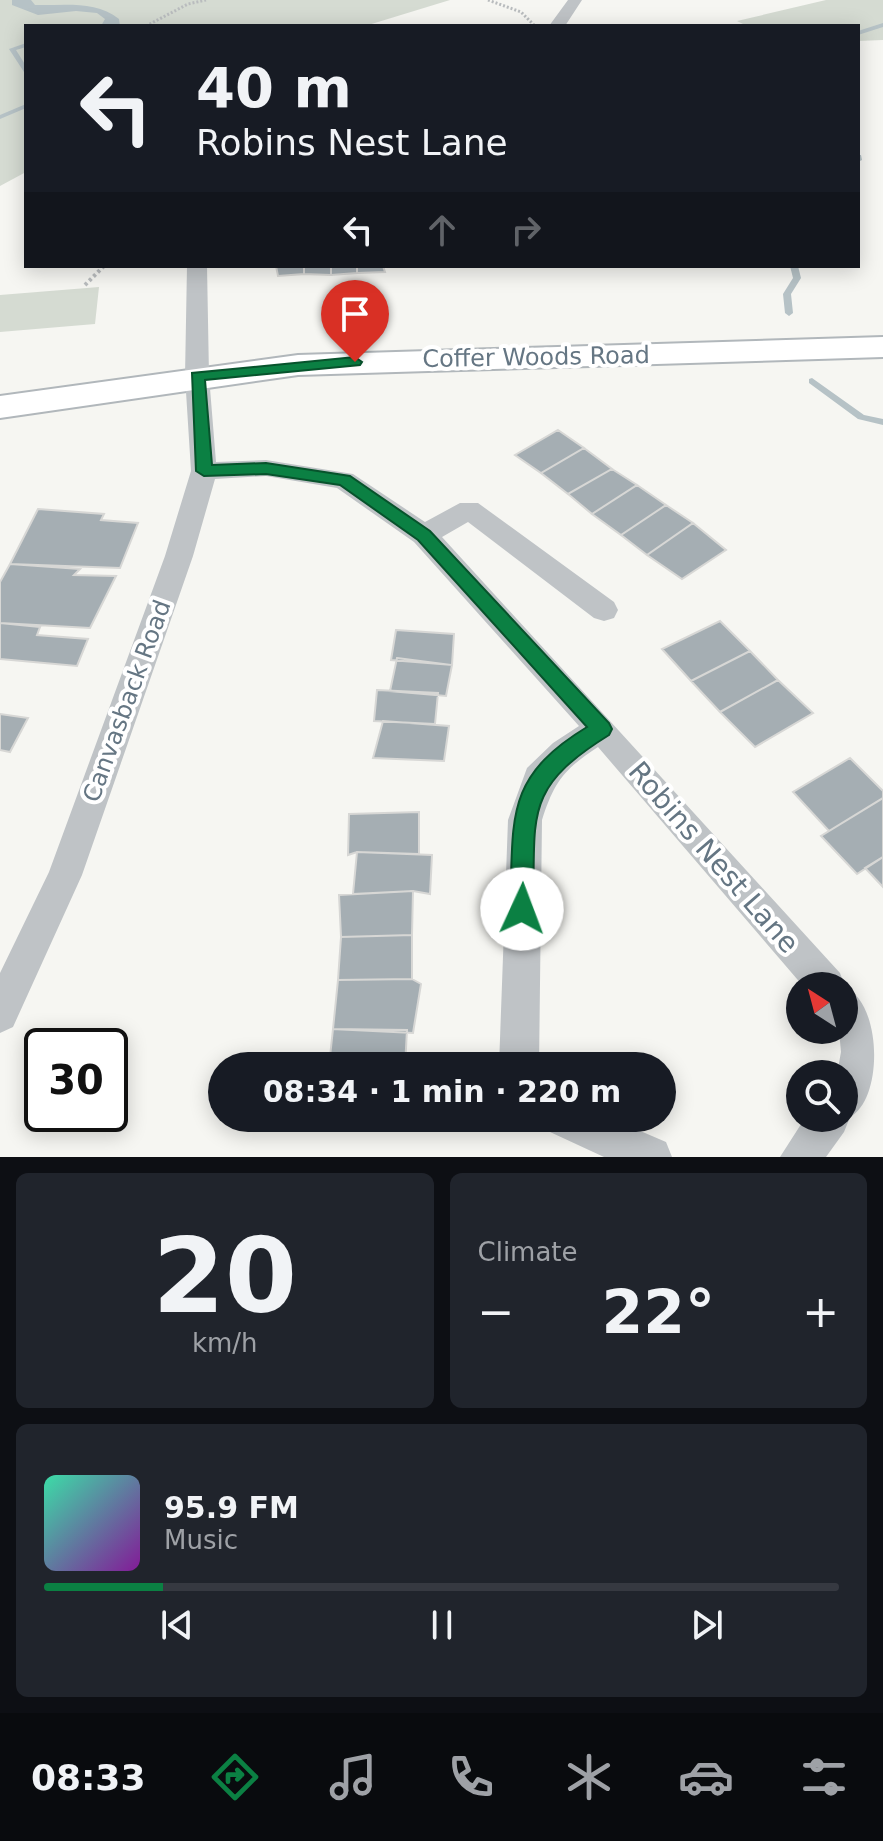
<!DOCTYPE html>
<meta charset="utf-8">
<style>
:root{--surface:#171b24;--page:#20242c;--text:#f1f3f6;--muted:#9ea1a6;--line:#363941;--accent:#0b8043}
body{margin:0;font-family:"DejaVu Sans",sans-serif;background:var(--page);color:var(--text);height:100vh;display:flex;flex-direction:column;font-size:30px;white-space:nowrap}
*{box-sizing:border-box;margin:0}
p{font-size:26px;color:var(--muted)}
.icon{flex:none;width:44px;height:44px;fill:none;stroke:currentColor;stroke-width:2;stroke-linecap:round;stroke-linejoin:round}
.map{position:relative;height:1157px;overflow:hidden}
.details{display:flex;flex-direction:column;gap:16px;padding:16px;background:#0d0f14;flex:1}
.details>*{flex:none}
.banner{position:absolute;left:24px;top:24px;width:836px;height:244px;border-radius:0px;box-shadow:0 4px 20px #0003;background:#171b24;color:var(--text);overflow:hidden}
.needle{width:52px;rotate:324deg}
.controls{position:absolute;left:786px;top:972px;display:grid;gap:16px}
.controls a{display:grid;place-items:center;width:72px;height:72px;border-radius:50%;background:var(--surface);box-shadow:0 4px 20px #0003;font-size:40px}
.speed{position:absolute;left:24px;top:1028px;display:flex;gap:16px;font-size:40px;font-weight:700;text-align:center}
.speed>*{display:grid;place-content:center;width:104px;height:104px;border-radius:50%;background:var(--surface);box-shadow:0 4px 20px #0003;line-height:1}
.speed .limit{border:4px solid #111;border-radius:12px;background:#fff;color:#111}
.pin{position:absolute;display:grid;place-items:center;width:68px;height:68px;color:#fff;margin:-82px -34px;border-radius:50% 50% 50% 0;rotate:-45deg;box-shadow:0 0 8px #0007}
.pin .icon{rotate:45deg}
.me{position:absolute;width:88px;margin:-44px;rotate:2deg;stroke-linejoin:round;filter:drop-shadow(0 0 6px #0008)}
.turn{display:flex;align-items:center;gap:28px;height:168px;padding:0 40px;font-size:36px}
.turn .icon{width:104px;height:104px;stroke-width:2.5}
.turn b{display:block;font-size:56px;line-height:68px}
.lanes{display:flex;align-items:center;height:76px;padding:0 40px;background:#0003;justify-content:center;gap:40px;direction:ltr}
.lanes .off{opacity:.35}
.big{font-size:60px;font-weight:800;line-height:1.1}
.details .card{flex:1;display:flex;flex-direction:column;justify-content:center;gap:12px;min-width:0;padding:0 28px;border-radius:12px;background:var(--page)}
.details .dial{align-items:center;gap:0}
.dial b{font-size:104px;line-height:1}
.song{display:flex;align-items:center;gap:24px}
.cover{width:96px;height:96px;border-radius:12px;background:linear-gradient(135deg,hsl(160 70% 55%),hsl(290 70% 35%))}
.played{height:8px;border-radius:4px;background:linear-gradient(90deg,var(--accent) 15%,var(--line) 15%)}
.keys{display:flex;justify-content:space-around;direction:ltr}
.heat{display:flex;justify-content:space-between;align-items:center;font-size:44px;direction:ltr}
.details .tiles{flex:1;display:grid;gap:16px;grid-template-columns:1fr 1fr}
.card:last-child{grid-column:span 2}
.trip{position:absolute;left:208px;top:1052px;width:468px;height:80px;border-radius:40px;background:var(--surface);box-shadow:0 4px 20px #0003;font-weight:800;line-height:80px;text-align:center}
.menu{display:flex;height:128px;justify-content:space-around;align-items:center;background:#090b0e;color:var(--muted)}
.menu .icon{width:56px;height:56px}
.menu .current{color:var(--accent)}
.menu b{font-size:36px;color:var(--text)}
.map>svg:first-child{display:block}
.green{fill:#d5dbd2}
.water{fill:#b6c2c6}
.lines{fill:none;stroke-linecap:round;stroke-linejoin:round}
.stream{fill:#b6c2c6;fill-rule:evenodd}
.building{fill:#a5aeb3;stroke:#d7d7d5;stroke-width:2}
.secondary-casing{stroke:#b1b7bb;stroke-width:4}
.path-far1{stroke:#b9bcbe;stroke-width:3;stroke-dasharray:2 2;stroke-linecap:butt}
.path{stroke:#b9bcbe;stroke-width:4;stroke-dasharray:3 3;stroke-linecap:butt}
.street{fill:#bfc3c6;fill-rule:evenodd}
.secondary{fill:#fff;fill-rule:evenodd}
.route{fill:#0b8043;stroke:#07532c;stroke-width:2}
.labels{text-anchor:middle;stroke-width:8;stroke-linejoin:round;paint-order:stroke}
.street-label{font-size:24px;fill:#657683;stroke:#fff}
.near-street-label{font-size:28px;fill:#657683;stroke:#fff}
</style>
<div class="map">
<svg width="883" height="1157" viewBox="0 0 883 1157">
<rect width="100%" height="100%" fill="#f6f6f2"/>
<path class="green" d="M 0,0 L 450,0 L 365,26 L 26,26 L 26,172 L 0,186 Z
M 826,0 L 883,0 L 883,40 L 858,41 L 858,26 L 747,26 L 737,21 Z
M 99,287 L 95,324 L 0,332 L 0,295 Z"/>
<path class="water" d="M 12,0 L 31,0 L 35,5 C 64,6 95,0 119,19 L 120,26 L 101,26 L 105,19 L 97,13 L 76,11 L 38,15 L 12,5 Z"/>
<g class="lines">
<path class="stream" d="M 883,23 L 883,27 L 858,35 L 858,31 Z
M 26,43 L 26,47 L 16,50 L 26,66 L 26,73 L 24,72 L 9,49 Z
M 26,104 L 26,108 L 0,119 L 0,115 Z
M 858,155 L 861,155 L 862,160 L 858,162 Z
M 790,266 L 798,266 L 801,278 L 791,294 L 793,313 L 789,316 L 785,313 L 783,294 L 793,278 Z
M 812,378 L 864,415 L 883,419 L 883,425 L 858,419 L 809,383 L 809,379 Z"/>
</g>
<path class="building" d="M 276,266 L 304,266 L 304,274 L 278,276 Z
M 304,266 L 331,266 L 331,275 L 304,274 Z
M 331,266 L 357,266 L 357,273 L 331,275 Z
M 357,266 L 383,266 L 385,272 L 357,273 Z
M 558,430 L 584,448 L 541,473 L 515,455 Z
M 584,448 L 612,469 L 568,494 L 541,473 Z
M 612,469 L 637,485 L 592,514 L 568,494 Z
M 637,485 L 666,505 L 621,535 L 592,514 Z
M 666,505 L 693,523 L 647,555 L 621,535 Z
M 38,509 L 104,514 L 101,520 L 138,523 L 120,568 L 10,564 Z
M 693,523 L 726,550 L 682,579 L 647,555 Z
M 10,564 L 80,569 L 74,575 L 116,576 L 90,628 L 0,623 L 0,582 Z
M 720,621 L 750,651 L 691,681 L 662,649 Z
M 0,623 L 40,627 L 37,635 L 88,639 L 77,666 L 0,659 Z
M 396,630 L 454,634 L 452,665 L 391,660 Z
M 750,651 L 778,680 L 720,712 L 691,681 Z
M 397,658 L 452,665 L 446,696 L 390,691 Z
M 778,680 L 813,713 L 755,747 L 720,712 Z
M 377,690 L 438,693 L 435,724 L 374,721 Z
M 0,714 L 28,718 L 10,752 L 0,750 Z
M 383,721 L 449,726 L 444,761 L 373,758 Z
M 850,758 L 883,791 L 883,798 L 829,831 L 793,792 Z
M 883,798 L 883,857 L 857,874 L 821,836 Z
M 419,812 L 419,854 L 357,852 L 348,855 L 349,814 Z
M 357,852 L 432,855 L 430,894 L 413,891 L 353,894 Z
M 883,857 L 883,887 L 865,868 Z
M 413,891 L 412,935 L 341,937 L 339,895 Z
M 412,935 L 412,979 L 338,980 L 341,937 Z
M 412,979 L 421,984 L 413,1033 L 333,1029 L 338,980 Z
M 333,1029 L 407,1030 L 405,1066 L 329,1066 Z"/>
<g class="lines">
<defs>
<path id="secondary" d="M 883,337 L 883,357 L 298,375 L 0,418 L 0,396 L 298,355 Z"/>
</defs>
<use href="#secondary" class="secondary-casing"/>
<path class="path-far1" d="M 488,0 L 521,12 L 534,25
M 146,26 L 188,4 L 206,0"/>
<path class="path" d="M 85,285 L 104,266"/>
<path class="street" d="M 568,0 L 582,0 L 565,26 L 549,26 Z
M 187,266 L 207,266 L 209,376 L 216,462 L 266,460 L 353,474 L 425,522 L 460,503 L 478,503 L 614,602 L 618,610 L 614,618 L 604,621 L 594,618 L 468,522 L 442,537 L 840,973 L 845,987 C 883,1005 883,1100 850,1117 L 844,1132 L 826,1157 L 780,1157 L 805,1118 L 844,1118 L 844,1074 L 837,1074 L 841,1052 L 839,1030 L 844,1030 L 844,986 L 803,986 L 598,747 C 564,769 554,782 542,820 L 539,1066 L 499,1066 L 508,820 L 527,768 L 553,743 L 579,726 L 414,542 L 337,488 L 266,476 L 215,479 L 193,556 L 82,875 L 13,1027 L 0,1033 L 0,973 L 49,872 L 165,556 L 191,471 L 185,376 Z
M 544,1118 L 610,1118 L 666,1142 L 672,1157 L 604,1157 L 550,1132 Z"/>
<use href="#secondary" class="secondary"/>
</g>
<path class="route" d="M 355,357 L 362,362 L 360,365 L 205,380 L 212,465 L 266,463 L 350,476 L 430,531 L 609,723 L 612,729 L 609,735 C 522,789 536,815 533,909 L 530,916 L 522,919 L 513,916 L 510,909 C 514,819 503,778 587,727 L 418,540 L 340,485 L 266,474 L 204,476 L 196,471 L 192,373 Z"/>
<g class="labels">
<g class="street-label">
<text transform="translate(536 357) rotate(-1)" y="8">Coffer Woods Road</text>
<text transform="translate(127 701) rotate(-70)" y="8">Canvasback Road</text>
</g>
<g class="near-street-label">
<text transform="translate(714 857) rotate(49)" y="10">Robins Nest Lane</text>
</g>
</g>
</svg>
<div class="controls">
<a><svg class="needle" viewBox="-14 -14 28 28"><path d="M0-13l5 13h-10z" fill="#e53935"/><path d="M0 13l5-13h-10z" fill="#9ea1a6"/></svg></a>
<a><svg class="icon" aria-label="search" viewBox="0 0 24 24"><circle cx="10" cy="10" r="6"/><path d="M15 15l6 6"/></svg></a>
</div>
<div class="speed"><div class="limit">30</div></div>
<div class="pin" style="left:355px;top:362px;background:#d93025"><svg class="icon" aria-label="arrive" viewBox="0 0 24 24"><path d="M6 21V4h12l-3 4 3 4H6"/></svg></div>
<svg class="me" style="left:522px;top:909px" viewBox="-20 -20 40 40"><circle r="19" fill="#fff"/><path d="M0-13L10 11 0 6-10 11z" fill="#0b8043"/></svg>
<div class="trip">08:34 · 1 min · 220 m</div>
<div class="banner">
<div class="turn"><svg class="icon" aria-label="left" viewBox="0 0 24 24"><path d="M17 20v-9H6M10 6l-5 5 5 5"/></svg><div><b>40 m</b>Robins Nest Lane</div></div>
<div class="lanes"><svg class="icon" aria-label="left" viewBox="0 0 24 24"><path d="M17 20v-9H6M10 6l-5 5 5 5"/></svg><svg class="icon off" aria-label="ahead" viewBox="0 0 24 24"><path d="M12 20V5M6 11l6-6 6 6"/></svg><svg class="icon off" aria-label="right" viewBox="0 0 24 24"><path d="M7 20v-9h11M14 6l5 5-5 5"/></svg></div>
</div>
</div>
<section class="details">
<div class="tiles">
<div class="card dial"><b>20</b><p>km/h</p></div>
<div class="card"><p>Climate</p>
<div class="heat"><a>−</a><b class="big">22°</b><a>+</a></div>
</div>
<div class="card">
<div class="song"><i class="cover"></i><div><b>95.9 FM</b><p>Music</p></div></div>
<div class="played"></div>
<div class="keys"><svg class="icon" aria-label="previous" viewBox="0 0 24 24"><path d="M18 5L8 12l10 7zM5 5v14"/></svg><svg class="icon" aria-label="pause" viewBox="0 0 24 24"><path d="M8 5v14M16 5v14"/></svg><svg class="icon" aria-label="next" viewBox="0 0 24 24"><path d="M6 5l10 7-10 7zM19 5v14"/></svg></div>
</div>
</div>
</section>
<nav class="menu">
<b>08:33</b>
<svg class="icon current" aria-label="directions" viewBox="0 0 24 24"><path d="M12 3l9 9-9 9-9-9zM9 14v-3h6M13 9l2 2-2 2"/></svg>
<svg class="icon" aria-label="music" viewBox="0 0 24 24"><path d="M9 18V5l10-2v13"/><circle cx="6" cy="18" r="3"/><circle cx="16" cy="16" r="3"/></svg>
<svg class="icon" aria-label="phone" viewBox="0 0 24 24"><path d="M5 4h4l2 5-3 2q2 4 5 5l2-3 5 2v4C11 20 4 13 5 4z"/></svg>
<svg class="icon" aria-label="climate" viewBox="0 0 24 24"><path d="M12 3v18M4 7l16 10M4 17L20 7"/></svg>
<svg class="icon" aria-label="car" viewBox="0 0 24 24"><path d="M5 17H2v-5l4-1 3-4h7l3 4 3 1v5h-3M9 17h6M6 11h13"/><circle cx="7" cy="17" r="2"/><circle cx="17" cy="17" r="2"/></svg>
<svg class="icon" aria-label="filters" viewBox="0 0 24 24"><path d="M4 7h16M4 17h16"/><circle cx="9" cy="7" r="2"/><circle cx="15" cy="17" r="2"/></svg>
</nav>
